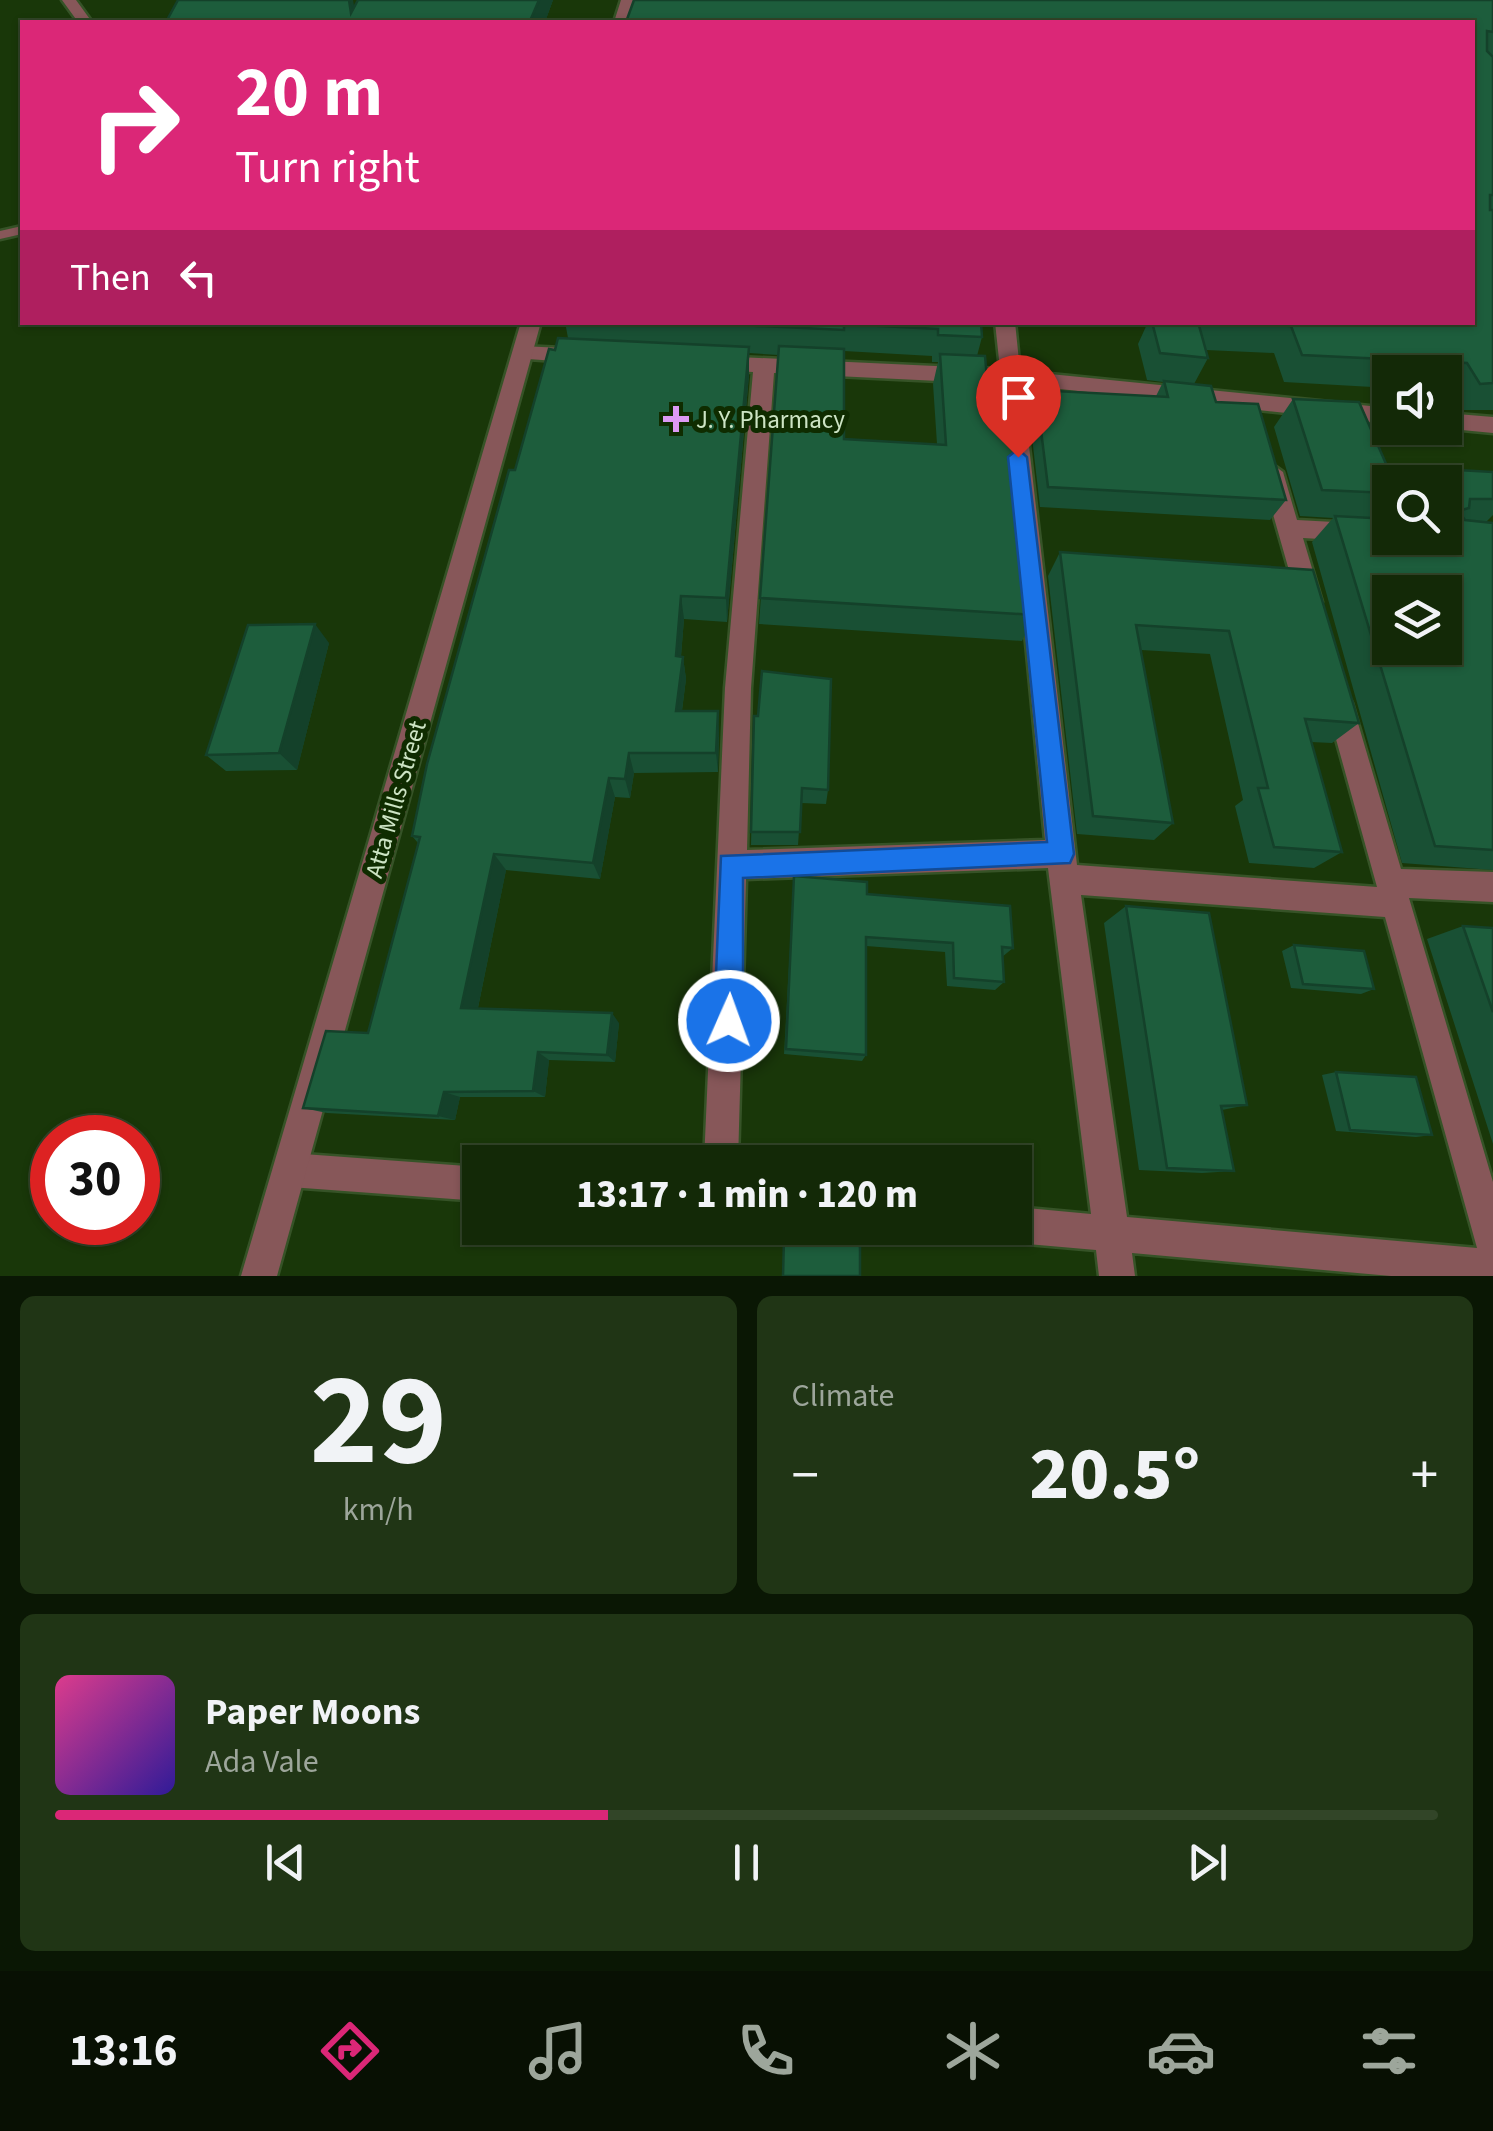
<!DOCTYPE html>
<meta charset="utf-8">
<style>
:root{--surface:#132907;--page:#203515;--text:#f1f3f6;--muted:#9da69b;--line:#324528;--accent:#db2777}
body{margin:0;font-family:"Source Sans 3",sans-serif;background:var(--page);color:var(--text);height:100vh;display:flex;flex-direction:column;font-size:38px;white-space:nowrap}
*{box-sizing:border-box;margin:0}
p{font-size:32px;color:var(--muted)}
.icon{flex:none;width:55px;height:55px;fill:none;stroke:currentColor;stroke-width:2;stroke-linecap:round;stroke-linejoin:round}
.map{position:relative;height:1276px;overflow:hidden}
.drawer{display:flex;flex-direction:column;gap:20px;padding:20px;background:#0a1704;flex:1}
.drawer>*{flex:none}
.hud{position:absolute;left:20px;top:20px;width:1455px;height:305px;border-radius:0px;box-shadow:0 2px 8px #0004,0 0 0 2px var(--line);background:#db2777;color:#fff;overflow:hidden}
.buttons{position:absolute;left:1372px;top:355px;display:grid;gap:20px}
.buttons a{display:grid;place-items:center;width:90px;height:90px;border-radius:0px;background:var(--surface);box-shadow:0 2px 8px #0004,0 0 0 2px var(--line);font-size:50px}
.speed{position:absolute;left:30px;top:1115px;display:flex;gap:20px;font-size:50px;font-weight:700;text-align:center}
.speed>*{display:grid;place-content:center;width:130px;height:130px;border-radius:50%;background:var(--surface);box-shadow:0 2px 8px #0004,0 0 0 2px var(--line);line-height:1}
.speed .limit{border:15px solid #d22;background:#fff;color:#111}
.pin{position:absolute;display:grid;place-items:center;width:85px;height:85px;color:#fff;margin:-102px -42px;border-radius:50% 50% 50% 0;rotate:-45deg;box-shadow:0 0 10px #0007}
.pin .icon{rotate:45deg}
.me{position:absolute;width:110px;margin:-55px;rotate:2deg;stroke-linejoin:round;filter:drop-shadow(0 0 8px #0008)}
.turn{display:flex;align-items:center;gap:35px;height:210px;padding:0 50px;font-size:45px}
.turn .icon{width:130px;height:130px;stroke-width:2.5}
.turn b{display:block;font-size:70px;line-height:85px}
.then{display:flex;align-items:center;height:95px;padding:0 50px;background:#0003;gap:20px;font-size:38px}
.big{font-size:75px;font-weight:800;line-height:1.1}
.drawer .widget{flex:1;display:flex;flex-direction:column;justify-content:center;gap:15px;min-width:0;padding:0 35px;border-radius:15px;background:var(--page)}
.drawer .dial{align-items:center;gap:0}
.dial b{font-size:130px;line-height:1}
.song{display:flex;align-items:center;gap:30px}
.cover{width:120px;height:120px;border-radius:15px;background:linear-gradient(135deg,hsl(330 70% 55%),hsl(250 70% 35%))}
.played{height:10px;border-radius:5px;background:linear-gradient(90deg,var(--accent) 40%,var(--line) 40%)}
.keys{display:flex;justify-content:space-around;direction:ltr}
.heat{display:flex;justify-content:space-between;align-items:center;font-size:55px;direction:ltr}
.drawer .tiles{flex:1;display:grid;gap:20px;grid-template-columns:1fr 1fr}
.widget:last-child{grid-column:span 2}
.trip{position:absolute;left:462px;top:1145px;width:570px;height:100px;border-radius:0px;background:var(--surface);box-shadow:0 2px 8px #0004,0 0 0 2px var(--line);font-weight:800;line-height:100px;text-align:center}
.menu{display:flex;height:160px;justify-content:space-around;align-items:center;background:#081003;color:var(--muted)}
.menu .icon{width:70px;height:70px}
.menu .current{color:var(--accent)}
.menu b{font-size:45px;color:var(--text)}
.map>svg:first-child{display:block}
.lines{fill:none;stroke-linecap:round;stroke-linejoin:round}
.service-casing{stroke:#365327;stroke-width:5}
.minor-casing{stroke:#365327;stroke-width:5}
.tertiary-casing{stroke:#365327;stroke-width:5}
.service{fill:#875759;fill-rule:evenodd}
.minor{fill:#875759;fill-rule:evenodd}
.tertiary{fill:#875759;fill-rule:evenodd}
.wall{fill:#195034;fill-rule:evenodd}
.shaded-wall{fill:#14412a}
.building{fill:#1d5d3c;stroke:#14412a;stroke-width:2.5;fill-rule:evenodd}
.route{fill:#1a73e8;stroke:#114b97;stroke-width:2.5}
.poi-dot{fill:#dc99f4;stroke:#0f2c00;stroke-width:4}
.labels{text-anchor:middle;stroke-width:10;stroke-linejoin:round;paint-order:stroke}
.poi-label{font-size:25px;fill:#cde4c4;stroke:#0f2c00;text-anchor:start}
.street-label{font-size:25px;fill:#cde4c4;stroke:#0f2c00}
</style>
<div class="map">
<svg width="1493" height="1276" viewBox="0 0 1493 1276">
<rect width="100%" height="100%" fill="#193709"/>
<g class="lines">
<defs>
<path id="service" d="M 22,226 L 22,234 L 0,239 L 0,231 Z"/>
<path id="minor" d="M 62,0 L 76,0 L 92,22 L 78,22 Z
M 995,322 L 1015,322 L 1020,371 L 1390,408 L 1390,424 L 1022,385 L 1077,865 L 1377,887 L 1326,703 L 1330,695 L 1339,691 L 1348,695 L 1352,703 L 1401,869 L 1493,872 L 1493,902 L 1409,898 L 1493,1182 L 1493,1276 L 1391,1276 L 1132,1253 L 1135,1276 L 1099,1276 L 1096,1250 L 1015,1243 L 1003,1237 L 998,1228 L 1015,1228 L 1015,1207 L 1091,1214 L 1048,868 L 746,879 L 738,1162 L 704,1162 L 725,688 L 753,372 L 717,370 L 707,363 L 717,356 L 1000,369 ZM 774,373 L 1001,384 L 1045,840 L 747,850 L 751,688 ZM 1081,895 L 1385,917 L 1477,1248 L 1127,1217 Z
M 522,346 L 582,349 L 592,356 L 582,363 L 515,358 L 515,348 Z
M 1445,413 L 1493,417 L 1493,433 L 1441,428 L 1445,428 Z
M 1272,464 L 1283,472 L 1297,520 L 1390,525 L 1390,538 L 1400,538 L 1390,543 L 1303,538 L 1322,602 L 1319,609 L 1301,609 L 1298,602 L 1261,472 Z
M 290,1153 L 480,1167 L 480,1201 L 290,1187 L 278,1182 L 273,1170 L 278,1158 Z"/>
<path id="tertiary" d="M 621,0 L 635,0 L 628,22 L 614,22 Z
M 521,322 L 541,322 L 277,1276 L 241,1276 Z"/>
</defs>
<use href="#service" class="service-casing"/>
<use href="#minor" class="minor-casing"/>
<use href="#tertiary" class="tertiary-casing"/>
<use href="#service" class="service"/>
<use href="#minor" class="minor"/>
<use href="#tertiary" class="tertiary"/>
</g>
<path class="wall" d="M 358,0 L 553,0 L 545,22 L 166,22 L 354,7 Z
M 1493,0 L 1493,410 L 1456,410 L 1445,393 L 1445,372 L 1390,372 L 1390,388 L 1284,382 L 1274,353 L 1206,350 L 1208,358 L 1194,384 L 1216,402 L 1286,500 L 1270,520 L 1040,507 L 1029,411 L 1036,390 L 1156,396 L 1163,382 L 1147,380 L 1138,344 L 1148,322 L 1472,322 L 1472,22 Z
M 565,322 L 981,322 L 982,337 L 977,356 L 987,378 L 1035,615 L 1022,641 L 759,624 L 778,355 L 749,353 L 749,375 L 727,622 L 684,619 L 681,657 L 683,657 L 686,679 L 682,711 L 719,732 L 718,772 L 634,773 L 630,798 L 615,797 L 600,879 L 506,870 L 478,1008 L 619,1023 L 615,1062 L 549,1060 L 545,1097 L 460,1097 L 455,1120 L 327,1113 L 303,1108 L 368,1033 L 418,843 L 412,836 L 515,470 L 555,350 L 568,338 ZM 844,351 L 932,356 L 932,362 L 938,362 L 933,384 L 937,444 L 844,439 Z
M 1293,399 L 1387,466 L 1493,472 L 1493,515 L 1485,523 L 1493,523 L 1493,870 L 1402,863 L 1312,542 L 1333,518 L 1300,516 L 1274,427 ZM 1390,482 L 1445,482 L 1445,538 L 1390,538 Z
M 1060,552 L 1313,570 L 1359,723 L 1332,743 L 1311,742 L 1342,852 L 1314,868 L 1249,863 L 1235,806 L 1243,800 L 1210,654 L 1141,650 L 1173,823 L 1154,840 L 1077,834 L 1048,576 Z
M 329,643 L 297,770 L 226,771 L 206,755 Z
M 754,716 L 828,790 L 826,804 L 801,803 L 798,845 L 751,845 Z
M 794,876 L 867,894 L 1013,948 L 1002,957 L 1004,982 L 995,990 L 947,986 L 945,952 L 866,946 L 866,1055 L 862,1061 L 784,1054 Z
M 1126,906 L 1247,1105 L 1222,1110 L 1234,1171 L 1202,1173 L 1139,1170 L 1104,923 Z
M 1463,926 L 1493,928 L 1493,1144 L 1427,939 Z
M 1294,945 L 1374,989 L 1361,994 L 1291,988 L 1282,951 Z
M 1336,1072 L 1432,1135 L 1416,1137 L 1336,1131 L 1322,1075 Z"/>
<path class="shaded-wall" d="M 349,0 L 353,0 L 357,22 L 351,13 Z
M 539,0 L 553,0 L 545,22 L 530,22 Z
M 749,347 L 749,375 L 727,622 L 726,598 Z
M 681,596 L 684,619 L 679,679 L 676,656 Z
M 315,624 L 329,643 L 297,770 L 279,753 Z
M 683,657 L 686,679 L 679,732 L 676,711 Z
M 718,711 L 719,732 L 718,772 L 716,753 Z
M 629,753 L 634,773 L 630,798 L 625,779 Z
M 609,778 L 615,797 L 600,879 L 593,863 Z
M 494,854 L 506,870 L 476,1017 L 461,1008 Z
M 612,1013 L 619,1023 L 615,1062 L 607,1055 Z
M 538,1052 L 549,1060 L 545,1097 L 533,1091 Z
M 444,1092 L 460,1097 L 455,1120 L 438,1116 Z"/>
<path class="building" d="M 178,0 L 349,0 L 351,13 L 358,0 L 539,0 L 530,21 L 503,20 L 502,22 L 266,22 L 268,20 L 166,22 Z
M 634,0 L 1493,0 L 1493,32 L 1487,31 L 1487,51 L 1493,57 L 1493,195 L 1490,195 L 1490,210 L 1493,210 L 1493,383 L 1480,384 L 1467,363 L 1302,355 L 1291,326 L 1218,322 L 1472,322 L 1472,22 L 626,22 Z
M 675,322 L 981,322 L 982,337 L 938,335 L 938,329 L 844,324 L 844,330 Z
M 1152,322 L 1198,322 L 1208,358 L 1160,353 Z
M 558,338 L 749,347 L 726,598 L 681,596 L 676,656 L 683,657 L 676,711 L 718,711 L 716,753 L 629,753 L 625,779 L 609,778 L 593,863 L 494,854 L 461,1008 L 612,1013 L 607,1055 L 538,1052 L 533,1091 L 444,1092 L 438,1116 L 303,1108 L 326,1031 L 368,1033 L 420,837 L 412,836 L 427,764 L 509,470 L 515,470 L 549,349 L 555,350 Z
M 779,346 L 844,349 L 844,439 L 946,445 L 940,354 L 985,356 L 987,378 L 1009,379 L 1035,615 L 760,598 Z
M 1164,381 L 1211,386 L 1216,402 L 1258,404 L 1286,500 L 1048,487 L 1036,390 L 1168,397 Z
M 1293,399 L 1359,402 L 1387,466 L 1493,472 L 1493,499 L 1470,499 L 1469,508 L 1458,511 L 1465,520 L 1493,523 L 1493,850 L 1435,846 L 1335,516 L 1390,519 L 1390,538 L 1445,538 L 1445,482 L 1390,482 L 1390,493 L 1322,490 ZM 1390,592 L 1445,592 L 1445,648 L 1390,648 Z
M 1060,552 L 1313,570 L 1359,723 L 1305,719 L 1342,852 L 1274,847 L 1258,788 L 1268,788 L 1229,631 L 1136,625 L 1173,823 L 1093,816 Z
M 315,624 L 279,753 L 206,755 L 248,625 Z
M 762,671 L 831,679 L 828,790 L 802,788 L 800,832 L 751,832 L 754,716 L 758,716 Z
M 794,876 L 867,882 L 867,894 L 1010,906 L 1013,948 L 1002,947 L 1004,982 L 954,978 L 953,943 L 866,937 L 866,1055 L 786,1049 Z
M 1126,906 L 1209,913 L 1247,1105 L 1221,1106 L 1234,1171 L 1167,1168 Z
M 1463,926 L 1493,928 L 1493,1012 Z
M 1294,945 L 1364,951 L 1374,989 L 1303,984 Z
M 1336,1072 L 1416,1077 L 1432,1135 L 1350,1130 Z
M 784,1239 L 860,1246 L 860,1276 L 783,1276 Z"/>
<path class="route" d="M 1018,449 L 1027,457 L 1074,854 L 1070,863 L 743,878 L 743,1021 L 739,1031 L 729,1035 L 719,1031 L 714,1021 L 721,856 L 1047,842 L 1008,457 Z"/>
<path class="poi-dot" d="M671 404h10v10h10v10h-10v10h-10v-10h-10v-10h10z"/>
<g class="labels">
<g class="poi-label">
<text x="696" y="428">J. Y. Pharmacy</text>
</g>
<g class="street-label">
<text transform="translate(395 799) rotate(-74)" y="9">Atta Mills Street</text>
</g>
</g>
</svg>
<div class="buttons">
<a><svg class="icon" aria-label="sound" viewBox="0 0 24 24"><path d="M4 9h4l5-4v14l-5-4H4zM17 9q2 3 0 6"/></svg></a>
<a><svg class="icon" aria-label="search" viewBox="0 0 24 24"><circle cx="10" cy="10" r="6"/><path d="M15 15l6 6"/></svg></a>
<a><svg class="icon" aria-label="layers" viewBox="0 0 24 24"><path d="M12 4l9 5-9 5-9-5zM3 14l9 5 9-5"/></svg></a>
</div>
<div class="speed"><div class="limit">30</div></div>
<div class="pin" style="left:1018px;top:457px;background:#d93025"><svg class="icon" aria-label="arrive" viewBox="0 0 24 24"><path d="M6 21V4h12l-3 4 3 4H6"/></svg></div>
<svg class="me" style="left:729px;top:1021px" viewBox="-20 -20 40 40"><circle r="17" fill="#1a73e8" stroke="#fff" stroke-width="3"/><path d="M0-11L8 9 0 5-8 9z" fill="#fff"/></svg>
<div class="trip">13:17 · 1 min · 120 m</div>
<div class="hud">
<div class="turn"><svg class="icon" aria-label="right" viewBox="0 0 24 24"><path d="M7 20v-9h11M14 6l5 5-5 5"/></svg><div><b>20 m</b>Turn right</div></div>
<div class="then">Then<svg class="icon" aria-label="left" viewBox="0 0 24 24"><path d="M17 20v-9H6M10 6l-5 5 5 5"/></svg></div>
</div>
</div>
<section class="drawer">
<div class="tiles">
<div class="widget dial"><b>29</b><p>km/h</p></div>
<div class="widget"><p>Climate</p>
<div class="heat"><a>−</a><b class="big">20.5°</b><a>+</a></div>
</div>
<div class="widget">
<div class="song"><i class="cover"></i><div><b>Paper Moons</b><p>Ada Vale</p></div></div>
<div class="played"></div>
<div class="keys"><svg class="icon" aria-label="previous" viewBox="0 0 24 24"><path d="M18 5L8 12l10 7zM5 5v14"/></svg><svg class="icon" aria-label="pause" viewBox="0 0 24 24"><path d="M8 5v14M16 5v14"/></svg><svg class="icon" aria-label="next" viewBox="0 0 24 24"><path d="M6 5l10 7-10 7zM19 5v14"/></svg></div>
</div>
</div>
</section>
<nav class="menu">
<b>13:16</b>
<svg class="icon current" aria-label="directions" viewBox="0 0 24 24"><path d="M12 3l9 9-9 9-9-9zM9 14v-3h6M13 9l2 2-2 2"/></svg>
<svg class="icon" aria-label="music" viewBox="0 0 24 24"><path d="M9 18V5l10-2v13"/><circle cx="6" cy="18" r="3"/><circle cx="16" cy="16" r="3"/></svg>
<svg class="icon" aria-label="phone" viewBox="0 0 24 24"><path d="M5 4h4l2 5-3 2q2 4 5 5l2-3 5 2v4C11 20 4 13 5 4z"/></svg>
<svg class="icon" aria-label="climate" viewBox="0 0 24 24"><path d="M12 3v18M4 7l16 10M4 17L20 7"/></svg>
<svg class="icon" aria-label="car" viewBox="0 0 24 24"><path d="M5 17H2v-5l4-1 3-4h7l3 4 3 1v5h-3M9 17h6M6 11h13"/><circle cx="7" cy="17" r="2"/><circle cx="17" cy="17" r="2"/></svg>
<svg class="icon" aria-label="filters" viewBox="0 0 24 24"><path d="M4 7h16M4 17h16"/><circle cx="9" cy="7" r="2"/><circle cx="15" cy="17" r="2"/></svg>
</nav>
